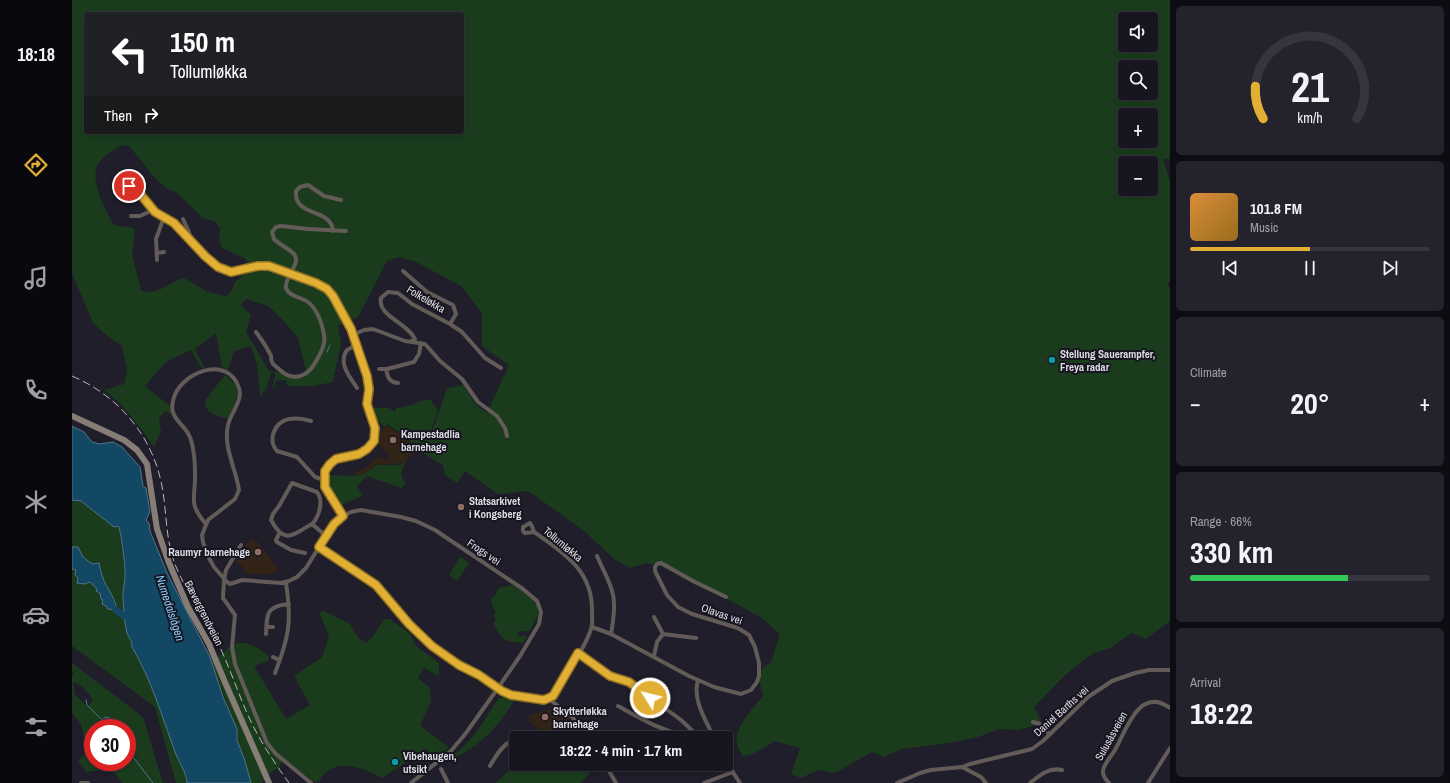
<!DOCTYPE html>
<meta charset="utf-8">
<style>
:root{--surface:#171620;--page:#24232d;--text:#f1f3f6;--muted:#9e9fa5;--line:#36353e;--accent:#e1af34}
body{margin:0;font-family:"Archivo Narrow",sans-serif;background:var(--page);color:var(--text);height:100vh;display:flex;flex-direction:column;font-size:15px;white-space:nowrap}
*{box-sizing:border-box;margin:0}
p{font-size:13px;color:var(--muted)}
.icon{flex:none;width:22px;height:22px;fill:none;stroke:currentColor;stroke-width:2;stroke-linecap:round;stroke-linejoin:round}
.map{position:relative;flex:1;overflow:hidden}
.details{display:flex;flex-direction:column;gap:6px;padding:6px;background:#0d0c12;width:280px}
.details>*{flex:none}
.guide{position:absolute;left:12px;top:12px;width:380px;height:122px;border-radius:4px;box-shadow:0 2px 6px #0003,0 0 0 1px var(--line);background:#202124;color:#fff;overflow:hidden}
.buttons{position:absolute;left:1046px;top:12px;display:grid;gap:8px}
.buttons a{display:grid;place-items:center;width:40px;height:40px;border-radius:4px;background:var(--surface);box-shadow:0 2px 6px #0003,0 0 0 1px var(--line);font-size:20px}
.speed{position:absolute;left:12px;top:719px;display:flex;gap:8px;font-size:20px;font-weight:700;text-align:center}
.speed>*{display:grid;place-content:center;width:52px;height:52px;border-radius:50%;background:var(--surface);box-shadow:0 2px 6px #0003,0 0 0 1px var(--line);line-height:1}
.speed .limit{border:6px solid #d22;background:#fff;color:#111}
.pin{position:absolute;display:grid;place-items:center;width:34px;height:34px;color:#fff;margin:-17px;border:2px solid #fff;border-radius:50%;box-shadow:0 1px 4px #0007}
.me{position:absolute;width:44px;margin:-22px;rotate:306deg;stroke-linejoin:round;filter:drop-shadow(0 0 3px #0008)}
.turn{display:flex;align-items:center;gap:14px;height:84px;padding:0 20px;font-size:18px}
.turn .icon{width:52px;height:52px;stroke-width:2.5}
.turn b{display:block;font-size:28px;line-height:34px}
.then{display:flex;align-items:center;height:38px;padding:0 20px;background:#0003;gap:8px;font-size:15px}
.big{font-size:30px;font-weight:700;line-height:1.1}
.details .card{flex:1;display:flex;flex-direction:column;justify-content:center;gap:6px;min-width:0;padding:0 14px;border-radius:6px;background:var(--page)}
.details .dial{align-items:center;gap:0}
.dial svg{height:104px;overflow:visible;fill:none;stroke:var(--line);stroke-width:7;stroke-linecap:round;text-anchor:middle}
.dial text{fill:var(--text);stroke:none}
.song{display:flex;align-items:center;gap:12px}
.cover{width:48px;height:48px;border-radius:6px;background:linear-gradient(135deg,hsl(30 70% 55%),hsl(40 70% 35%))}
.played{height:4px;border-radius:2px;background:linear-gradient(90deg,var(--accent) 50%,var(--line) 50%)}
.keys{display:flex;justify-content:space-around;direction:ltr}
.heat{display:flex;justify-content:space-between;align-items:center;font-size:22px;direction:ltr}
.charge{height:6px;border-radius:3px;background:linear-gradient(90deg,#34c759 66%,var(--line) 0)}
.trip{position:absolute;left:437px;top:731px;width:224px;height:40px;border-radius:4px;background:var(--surface);box-shadow:0 2px 6px #0003,0 0 0 1px var(--line);font-weight:700;line-height:40px;text-align:center}
main{display:flex;flex:1;min-height:0}
.tabs{display:flex;flex-direction:column;width:72px;justify-content:space-around;align-items:center;background:#09090d;color:var(--muted)}
.tabs .icon{width:28px;height:28px}
.tabs .on{color:var(--accent)}
.tabs b{font-size:18px;color:var(--text)}
.map>svg:first-child{display:block}
.education{fill:#312417}
.green{fill:#1a3c1d;fill-rule:evenodd}
.water{fill:#124863;stroke:#50758a}
.lines{fill:none;stroke-linecap:round;stroke-linejoin:round}
.stream{stroke:#50758a;stroke-width:1}
.river{stroke:#124863;stroke-width:7}
.minor{stroke:#625b58;stroke-width:4}
.secondary{stroke:#877d77;stroke-width:6}
.rail{stroke:#b7b6bf;stroke-width:1;stroke-dasharray:8 4;stroke-linecap:butt}
.route-casing{stroke:#927222;stroke-width:10}
.route{stroke:#e1af34;stroke-width:7}
.culture-dot{fill:#0f9aa8;stroke:#161520;stroke-width:1.5}
.education-dot{fill:#8d6e63;stroke:#161520;stroke-width:1.5}
.labels{text-anchor:middle;stroke-width:4;stroke-linejoin:round;paint-order:stroke}
.street-label{font-size:11px;fill:#dfdee6;stroke:#161520}
.poi-label{font-size:11px;font-weight:bold;fill:#dfdee6;stroke:#161520;text-anchor:start}
.water-label{font-size:12px;font-style:italic;fill:#88d1fd;stroke:#161520}
</style>
<main>
<nav class="tabs">
<b>18:18</b>
<svg class="icon on" aria-label="directions" viewBox="0 0 24 24"><path d="M12 3l9 9-9 9-9-9zM9 14v-3h6M13 9l2 2-2 2"/></svg>
<svg class="icon" aria-label="music" viewBox="0 0 24 24"><path d="M9 18V5l10-2v13"/><circle cx="6" cy="18" r="3"/><circle cx="16" cy="16" r="3"/></svg>
<svg class="icon" aria-label="phone" viewBox="0 0 24 24"><path d="M5 4h4l2 5-3 2q2 4 5 5l2-3 5 2v4C11 20 4 13 5 4z"/></svg>
<svg class="icon" aria-label="climate" viewBox="0 0 24 24"><path d="M12 3v18M4 7l16 10M4 17L20 7"/></svg>
<svg class="icon" aria-label="car" viewBox="0 0 24 24"><path d="M5 17H2v-5l4-1 3-4h7l3 4 3 1v5h-3M9 17h6M6 11h13"/><circle cx="7" cy="17" r="2"/><circle cx="17" cy="17" r="2"/></svg>
<svg class="icon" aria-label="filters" viewBox="0 0 24 24"><path d="M4 7h16M4 17h16"/><circle cx="9" cy="7" r="2"/><circle cx="15" cy="17" r="2"/></svg>
</nav>
<div class="map">
<svg width="1098" height="783" viewBox="0 0 1098 783">
<rect width="100%" height="100%" fill="#1f1e2a"/>
<path class="education" d="M 315,425 L 336,440 L 338,445 L 344,451 L 332,463 L 304,465 L 290,475 L 284,477 L 282,472 L 293,468 L 307,456 L 315,460 L 317,455 L 311,451 L 306,442 L 308,433 Z
M 179,538 L 183,542 L 185,541 L 207,570 L 197,575 L 173,573 L 171,567 L 163,562 Z
M 481,709 L 496,719 L 487,729 L 498,734 L 495,738 L 474,738 L 473,735 L 457,721 L 457,715 Z"/>
<path class="green" d="M 0,0 L 1098,0 L 1098,159 L 1091,159 L 1098,182 L 1098,281 L 1095,284 L 1098,289 L 1098,621 L 1074,639 L 1060,633 L 1038,648 L 1022,653 L 1013,659 L 991,677 L 962,707 L 969,721 L 964,725 L 947,730 L 927,729 L 906,737 L 883,742 L 830,749 L 812,757 L 800,752 L 763,773 L 746,770 L 729,778 L 719,774 L 728,748 L 703,741 L 681,754 L 671,756 C 669,752 666,749 665,745 C 661,729 681,708 691,696 L 686,675 L 692,667 L 699,662 L 708,634 L 691,619 L 652,597 L 631,589 L 591,567 L 575,563 L 558,568 L 542,559 L 511,530 L 456,491 L 426,494 L 393,471 L 385,483 L 373,475 L 371,465 L 342,448 L 337,439 L 315,424 L 313,427 L 304,419 L 299,408 L 317,408 L 323,412 L 325,408 L 336,406 L 352,400 L 359,400 L 366,411 L 359,430 L 361,429 L 375,388 L 392,385 L 403,404 L 415,413 L 437,365 L 410,346 L 410,313 L 389,286 L 344,262 L 327,257 L 315,261 L 286,317 L 266,326 L 269,344 L 261,382 L 241,386 L 216,386 L 213,380 L 203,381 L 203,388 L 200,387 L 203,377 L 203,372 L 199,373 L 195,387 L 188,397 L 185,364 L 179,346 L 162,351 L 156,370 L 150,367 L 144,333 L 123,349 L 133,368 L 130,369 L 119,350 L 94,362 L 73,386 L 98,406 L 99,415 L 94,411 L 87,418 L 89,431 L 82,447 C 67,426 53,405 32,390 L 52,384 L 55,370 L 50,346 L 34,335 L 21,323 L 0,273 ZM 14,14 L 390,14 L 390,132 L 14,132 ZM 1053,19 L 1079,19 L 1079,45 L 1053,45 ZM 1053,67 L 1079,67 L 1079,93 L 1053,93 ZM 1053,115 L 1079,115 L 1079,141 L 1053,141 ZM 50,145 L 57,146 L 84,179 L 94,188 L 104,192 L 131,218 L 142,221 L 148,228 L 147,240 L 150,248 L 172,258 L 177,264 L 176,271 L 163,282 L 160,290 L 155,296 L 136,292 L 112,278 C 99,281 83,298 69,290 L 60,255 L 63,229 C 55,225 49,228 41,224 C 33,208 14,176 29,160 C 35,154 43,149 50,145 ZM 1053,163 L 1079,163 L 1079,189 L 1053,189 ZM 174,299 L 196,306 L 212,321 L 226,338 L 235,375 L 229,378 L 207,372 L 197,371 L 174,332 L 179,315 L 169,305 Z
M 153,375 C 172,389 165,400 156,418 C 146,417 130,412 134,399 Z
M 334,462 C 329,471 327,475 334,483 L 329,488 L 295,476 L 285,486 L 291,496 L 269,505 L 259,489 L 256,475 L 282,476 L 292,474 L 305,465 L 328,465 Z
M 0,500 L 9,501 L 42,527 L 46,526 C 48,529 53,567 53,574 C 53,582 50,591 51,599 C 52,609 52,624 55,633 C 57,639 60,639 60,647 C 79,679 90,716 103,752 C 107,763 114,771 115,783 L 104,783 L 83,707 L 0,646 L 0,569 L 5,570 C 4,583 16,578 22,585 C 30,593 30,607 42,610 L 44,605 L 43,599 C 34,593 30,572 24,562 L 20,564 L 11,557 L 5,547 L 0,547 Z
M 388,557 L 397,563 L 385,581 L 377,575 Z
M 441,585 C 452,593 468,600 466,616 C 462,621 462,625 457,631 L 445,632 L 447,637 L 451,635 L 455,637 L 451,643 C 431,641 433,642 421,624 L 424,620 L 422,615 L 424,611 L 421,608 L 419,599 L 422,596 L 425,595 L 424,592 L 427,588 Z
M 250,610 L 278,624 L 287,639 L 295,643 L 302,635 L 312,619 L 318,619 L 338,634 L 344,646 L 367,663 L 367,676 L 352,668 L 346,678 L 358,688 L 359,701 L 348,726 L 377,747 L 364,760 L 354,749 L 310,778 C 290,767 262,756 247,781 L 242,782 L 213,759 L 210,761 L 208,766 L 196,775 L 189,783 L 179,783 C 174,765 165,747 165,729 L 139,663 C 146,658 156,647 163,644 C 173,639 191,650 197,657 L 196,661 L 182,666 L 214,719 L 238,705 L 222,676 L 250,657 L 257,637 L 248,614 Z
M 0,663 L 71,717 L 91,783 L 50,783 L 39,768 L 15,772 L 6,761 L 15,751 L 9,724 L 0,713 L 0,675 L 2,673 L 0,671 ZM 1,682 L 10,686 L 21,699 L 16,707 L 3,695 ZM 36,718 L 44,720 L 47,728 L 55,728 L 55,762 L 21,762 L 21,728 L 30,728 L 29,725 Z
M 433,697 L 443,699 C 423,732 405,749 369,764 L 389,749 L 403,734 L 427,698 Z
M 444,762 L 444,764 L 513,764 L 518,773 L 508,783 L 423,783 L 437,771 Z"/>
<path class="water" d="M 0,426 L 12,432 L 20,442 L 28,444 L 41,442 L 50,447 L 68,467 L 71,486 L 74,488 L 78,512 L 74,520 L 77,523 L 78,531 L 95,573 L 138,657 L 151,697 L 165,729 L 165,740 L 173,761 L 179,783 L 115,783 C 114,771 107,763 103,752 C 90,716 79,679 60,647 C 60,639 57,639 55,633 C 52,623 52,609 51,599 C 50,592 53,584 53,577 C 54,570 49,529 46,526 L 42,527 L 9,501 L 0,500 Z
M 0,547 L 6,547 L 11,557 L 20,564 L 27,563 C 28,568 29,573 31,578 C 34,587 46,602 44,610 L 36,609 L 34,606 L 30,604 L 31,600 L 29,599 L 28,593 L 24,591 L 25,589 L 18,582 L 12,584 L 5,583 L 6,578 L 3,575 L 4,570 L 0,569 Z
M 34,717 L 44,720 L 47,728 L 30,728 L 28,725 L 31,719 Z"/>
<g class="lines">
<path class="stream" d="M 255,352 L 258,345
M 14,700 L 15,705 L 30,720
M 55,749 L 81,783"/>
<path class="river" d="M 44,610 L 52,616 L 62,614"/>
<path class="minor" d="M 45,177 C 53,182 62,188 69,195 C 74,199 77,206 82,211 C 88,216 96,218 102,224 C 116,237 128,257 145,267 C 164,278 179,262 198,267 C 211,270 243,281 254,288 C 268,299 293,362 297,380 C 298,389 294,396 295,404 C 296,414 304,423 303,433 C 301,456 284,453 267,458 C 255,461 249,476 254,487 C 257,497 266,506 271,516
M 59,216 L 68,216 L 81,210
M 111,219 L 117,232 L 118,240
M 261,231 C 260,208 221,217 224,191 L 228,187 L 236,185 L 252,196 L 269,200
M 85,253 L 92,252
M 85,260 L 84,239 L 92,217
M 331,271 L 355,292 L 381,305 L 384,314 L 378,324
M 184,332 C 189,339 195,347 199,356 C 199,357 199,360 200,362 C 201,365 206,368 208,370 C 221,382 235,377 243,363 C 248,354 254,345 252,335 C 250,324 245,309 236,302 C 230,297 217,297 214,288 C 212,277 230,263 222,254 C 216,248 208,245 202,239 L 200,232 L 204,227 L 209,226 L 236,229 L 274,231
M 281,335 L 292,330 L 301,329 L 333,341 L 353,344 L 368,361 L 390,379 L 406,402 L 425,416 L 433,428 L 435,436
M 340,341 L 343,339 C 336,323 305,316 309,298 L 316,292 L 326,293 L 340,304 L 378,324 L 390,332 L 413,358 L 429,368
M 284,345 L 275,350 C 266,363 277,376 285,388
M 307,369 L 315,369 L 342,362 L 347,354 L 349,343
M 314,369 C 316,378 317,382 326,383
M 239,421 C 233,419 224,418 217,419 C 203,422 195,439 205,451 L 225,457 L 243,477 L 252,480
M 134,524 C 115,502 124,498 123,473 C 123,463 122,450 119,440 C 115,424 96,420 101,401 C 106,373 156,353 167,388 C 171,401 159,412 156,425 C 151,447 164,469 167,490 L 163,499 L 136,520 L 130,535 L 131,542 L 136,556 L 142,567 L 155,582 L 158,584 L 170,580 L 209,583 L 217,581 L 225,577 L 234,568 L 254,536 L 267,518 L 279,512 L 289,510 L 329,517 L 344,521 L 363,530 L 451,589 L 465,601 L 469,612 L 467,624 L 448,656 L 426,688 L 394,733 L 379,751 L 339,783
M 240,524 C 221,534 213,546 199,520 L 201,514 L 207,506 L 220,483 L 245,492 C 252,501 247,517 240,524 L 254,536
M 208,532 L 204,540 L 205,542 L 219,550 L 233,553
M 462,532 L 453,533 L 451,531 L 451,527 L 458,523 L 460,526 L 462,532 C 492,553 521,571 520,611 C 520,617 521,624 519,629 C 513,649 492,677 481,695 L 477,699
M 169,545 L 154,570 L 152,580 L 151,598 L 163,615 L 160,647 L 163,664 L 195,743 L 204,754 L 239,783
M 247,547 L 303,585 L 337,625 L 360,646 L 387,665 L 407,675 L 430,691 L 439,695 L 472,700 L 477,699 L 500,717 L 518,738
M 525,556 C 530,568 537,579 540,591 C 544,602 541,623 539,634
M 582,617 L 591,634
M 195,627 L 201,627
M 520,627 L 539,634 L 617,676 L 642,687 L 669,694 L 679,690 L 685,682 L 687,676 L 687,663 L 683,647 L 677,635 L 666,628 L 620,614 L 606,607 L 595,595 L 583,571 L 583,567 L 585,564 L 589,563 L 621,581 L 654,597
M 194,634 C 195,614 194,606 217,604
M 507,653 L 538,676 L 557,682 L 609,720 L 628,738
M 582,656 L 585,642 L 591,634 L 624,638
M 201,657 L 207,660
M 203,673 C 217,637 220,621 214,583
M 626,680 C 620,700 634,720 642,738
M 546,706 C 561,714 606,742 622,732
M 961,722 L 968,724 L 977,734
M 501,738 L 513,732
M 654,762 L 668,783
M 533,764 L 544,783
M 418,766 C 424,755 432,742 444,739
M 890,767 L 898,764 L 960,749 L 971,741 L 1016,697 L 1040,681 L 1063,673 L 1077,670 L 1098,670
M 369,769 L 376,783
M 9,783 L 16,783
M 632,783 L 661,772
M 825,783 L 848,773 L 859,770 L 890,767 L 909,777 L 914,783
M 958,783 C 968,775 977,767 990,770
M 1037,783 C 1034,780 1031,776 1031,772 C 1030,765 1041,755 1044,748 C 1055,728 1068,686 1098,708
M 1076,783 L 1098,748"/>
<path class="secondary" d="M 0,416 L 52,440 L 65,450 L 75,464 L 85,529 L 97,563 L 116,607 L 137,644 L 152,680 L 197,783"/>
<path class="rail" d="M 0,376 C 49,397 83,439 91,492 C 95,518 94,545 105,569 C 116,595 134,617 146,643 C 157,666 165,690 175,713 C 186,738 201,761 217,783"/>
</g>
<g class="lines">
<defs>
<path id="route" d="M 57,186 L 69,195 L 83,212 L 102,223 L 133,256 L 146,267 L 159,272 L 186,266 L 197,266 L 244,283 L 255,289 L 261,296 L 279,329 L 295,376 L 297,389 L 295,404 L 303,428 L 302,441 L 295,449 L 287,454 L 264,459 L 258,464 L 253,471 L 253,487 L 271,516 L 262,524 L 247,547 L 304,585 L 337,624 L 360,646 L 387,665 L 407,675 L 430,691 L 439,695 L 472,700 L 481,696 L 506,653 L 538,676 L 557,682 L 578,698"/>
</defs>
<use href="#route" class="route-casing"/>
<use href="#route" class="route"/>
</g>
<g class="culture-dot">
<circle cx="980" cy="360" r="4"/>
<circle cx="323" cy="762" r="4"/>
</g>
<g class="education-dot">
<circle cx="321" cy="440" r="4"/>
<circle cx="389" cy="507" r="4"/>
<circle cx="186" cy="552" r="4"/>
<circle cx="473" cy="717" r="4"/>
</g>
<g class="labels">
<g class="street-label">
<text transform="translate(354 299) rotate(31)" y="4">Folkeløkka</text>
<text transform="translate(491 544) rotate(40)" y="4">Tollumløkka</text>
<text transform="translate(412 552) rotate(34)" y="4">Frogs vei</text>
<text transform="translate(132 613) rotate(63)" y="4">Bævergrendveien</text>
<text transform="translate(650 614) rotate(19)" y="4">Olavas vei</text>
<text transform="translate(989 711) rotate(-42)" y="4">Daniel Barths vei</text>
<text transform="translate(1039 736) rotate(-61)" y="4">Sulusåsveien</text>
</g>
<g class="poi-label">
<text x="988" y="358">Stellung Sauerampfer,<tspan x="988" dy="13">Freya radar</tspan></text>
<text x="329" y="438">Kampestadlia<tspan x="329" dy="13">barnehage</tspan></text>
<text x="397" y="505">Statsarkivet<tspan x="397" dy="13">i Kongsberg</tspan></text>
<text x="178" y="556" text-anchor="end">Raumyr barnehage</text>
<text x="481" y="715">Skytterløkka<tspan x="481" dy="13">barnehage</tspan></text>
<text x="331" y="760">Vibehaugen,<tspan x="331" dy="13">utsikt</tspan></text>
</g>
<g class="water-label">
<text transform="translate(98 608) rotate(72)" y="4">Numedalslågen</text>
</g>
</g>
</svg>
<div class="buttons">
<a><svg class="icon" aria-label="sound" viewBox="0 0 24 24"><path d="M4 9h4l5-4v14l-5-4H4zM17 9q2 3 0 6"/></svg></a>
<a><svg class="icon" aria-label="search" viewBox="0 0 24 24"><circle cx="10" cy="10" r="6"/><path d="M15 15l6 6"/></svg></a>
<a>+</a>
<a>−</a>
</div>
<div class="speed"><div class="limit">30</div></div>
<div class="pin" style="left:57px;top:186px;background:#d93025"><svg class="icon" aria-label="arrive" viewBox="0 0 24 24"><path d="M6 21V4h12l-3 4 3 4H6"/></svg></div>
<svg class="me" style="left:578px;top:698px" viewBox="-20 -20 40 40"><circle r="17" fill="#e1af34" stroke="#fff" stroke-width="3"/><path d="M0-11L8 9 0 5-8 9z" fill="#fff"/></svg>
<div class="trip">18:22 · 4 min · 1.7 km</div>
<div class="guide">
<div class="turn"><svg class="icon" aria-label="left" viewBox="0 0 24 24"><path d="M17 20v-9H6M10 6l-5 5 5 5"/></svg><div><b>150 m</b>Tollumløkka</div></div>
<div class="then">Then<svg class="icon" aria-label="right" viewBox="0 0 24 24"><path d="M7 20v-9h11M14 6l5 5-5 5"/></svg></div>
</div>
</div>
<section class="details">
<div class="card dial"><svg viewBox="0 0 100 80">
<path d="M14 69A42 42 0 1 1 86 69"/>
<path d="M14 69A42 42 0 0 1 8 44" stroke="#e1af34"/>
<text x="50" y="56" font-size="32" font-weight="700">21</text>
<text x="50" y="72" font-size="11">km/h</text>
</svg></div>
<div class="card">
<div class="song"><i class="cover"></i><div><b>101.8 FM</b><p>Music</p></div></div>
<div class="played"></div>
<div class="keys"><svg class="icon" aria-label="previous" viewBox="0 0 24 24"><path d="M18 5L8 12l10 7zM5 5v14"/></svg><svg class="icon" aria-label="pause" viewBox="0 0 24 24"><path d="M8 5v14M16 5v14"/></svg><svg class="icon" aria-label="next" viewBox="0 0 24 24"><path d="M6 5l10 7-10 7zM19 5v14"/></svg></div>
</div>
<div class="card"><p>Climate</p>
<div class="heat"><a>−</a><b class="big">20°</b><a>+</a></div>
</div>
<div class="card"><p>Range · 66%</p><b class="big">330 km</b><div class="charge"></div></div>
<div class="card"><p>Arrival</p><b class="big">18:22</b></div>
</section>
</main>
